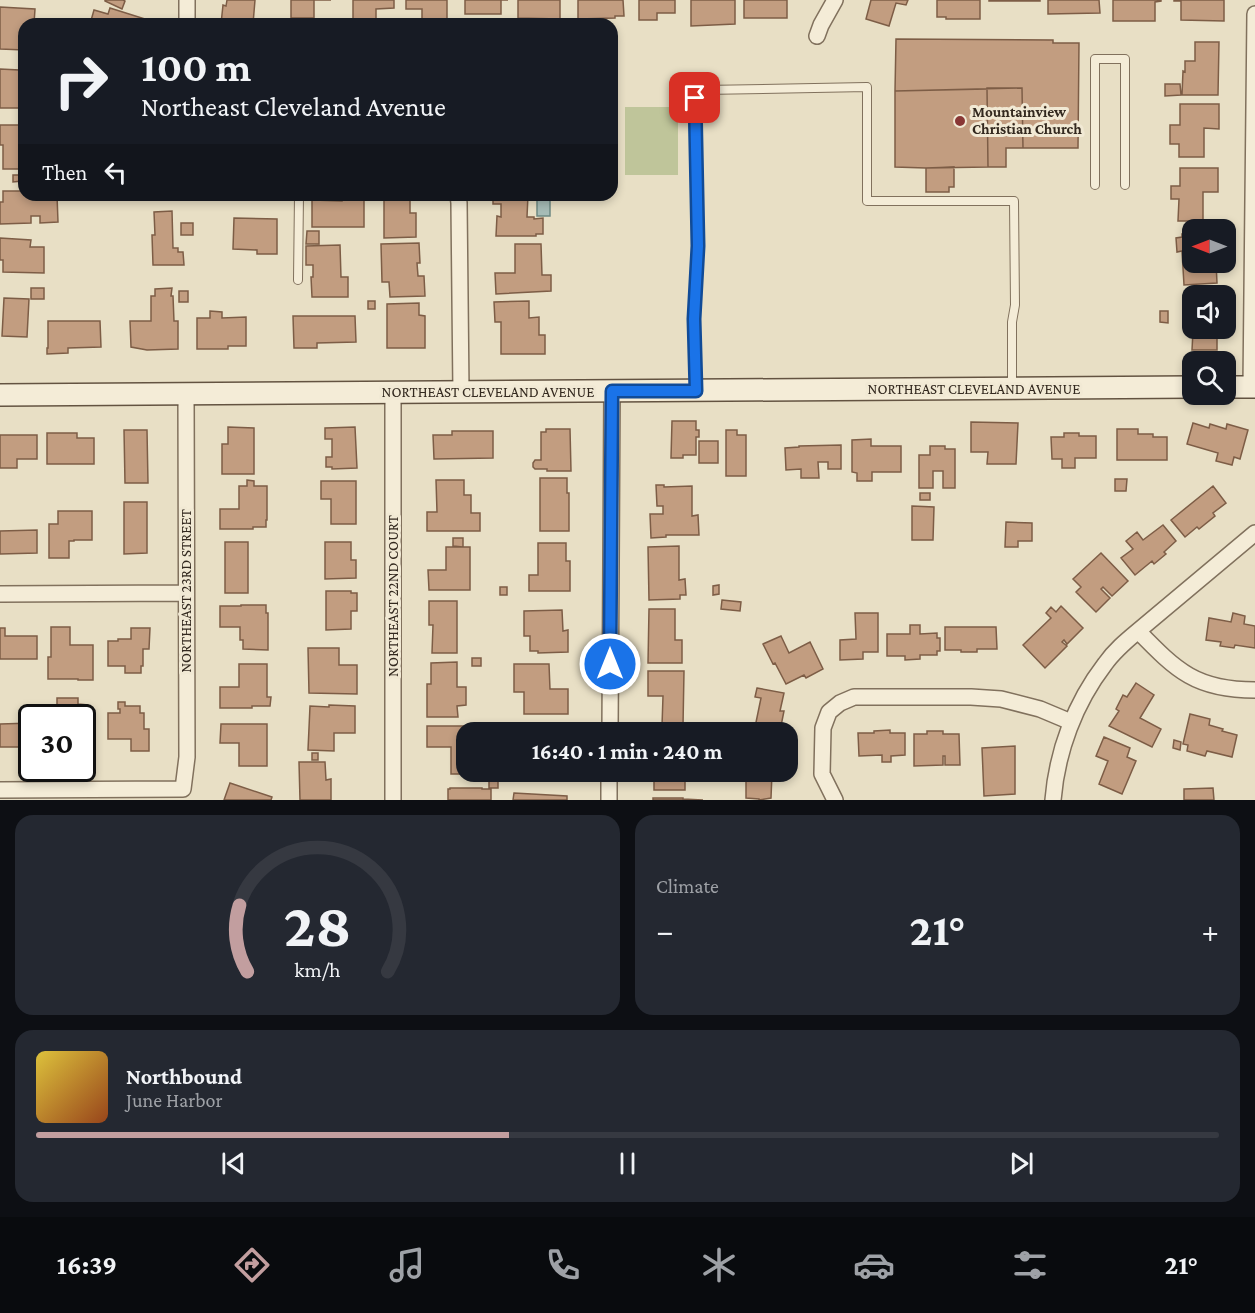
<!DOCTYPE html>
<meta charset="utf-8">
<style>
:root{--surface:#171b24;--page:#242831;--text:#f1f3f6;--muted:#9ea1a6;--line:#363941;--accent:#c29e9f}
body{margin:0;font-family:"Crimson Pro",serif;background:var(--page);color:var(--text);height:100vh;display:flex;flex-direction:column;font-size:22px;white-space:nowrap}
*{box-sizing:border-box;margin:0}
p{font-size:20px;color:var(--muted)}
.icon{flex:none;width:33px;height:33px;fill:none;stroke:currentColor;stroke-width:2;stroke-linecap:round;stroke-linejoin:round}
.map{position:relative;height:800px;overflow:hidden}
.side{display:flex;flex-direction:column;gap:15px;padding:15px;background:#0d0f14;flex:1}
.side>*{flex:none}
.hud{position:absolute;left:18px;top:18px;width:600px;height:183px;border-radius:18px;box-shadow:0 3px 9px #0003;background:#171b24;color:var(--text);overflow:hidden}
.needle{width:39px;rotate:270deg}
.tools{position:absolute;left:1182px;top:219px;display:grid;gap:12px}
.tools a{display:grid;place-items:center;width:54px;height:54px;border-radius:12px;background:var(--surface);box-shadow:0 3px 9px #0003;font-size:30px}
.speed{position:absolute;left:18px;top:704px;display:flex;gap:12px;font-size:30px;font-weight:700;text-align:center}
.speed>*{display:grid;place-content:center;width:78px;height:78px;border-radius:50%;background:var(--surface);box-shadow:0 3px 9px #0003;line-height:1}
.speed .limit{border:3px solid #111;border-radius:9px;background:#fff;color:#111}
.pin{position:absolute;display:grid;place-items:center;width:51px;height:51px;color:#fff;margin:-26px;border-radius:12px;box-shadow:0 3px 9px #0006}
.me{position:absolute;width:66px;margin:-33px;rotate:0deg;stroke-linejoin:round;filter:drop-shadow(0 0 4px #0008)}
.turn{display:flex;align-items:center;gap:21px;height:126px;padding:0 24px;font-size:27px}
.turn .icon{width:78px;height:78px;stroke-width:2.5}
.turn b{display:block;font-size:42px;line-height:51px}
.then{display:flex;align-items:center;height:57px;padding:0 24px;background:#0003;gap:12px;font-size:22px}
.big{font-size:45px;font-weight:700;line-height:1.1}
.side .tile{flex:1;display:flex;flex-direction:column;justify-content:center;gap:9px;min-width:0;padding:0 21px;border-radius:18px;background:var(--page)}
.side .dial{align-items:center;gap:0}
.dial svg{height:156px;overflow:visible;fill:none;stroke:var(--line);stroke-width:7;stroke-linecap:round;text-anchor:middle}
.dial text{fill:var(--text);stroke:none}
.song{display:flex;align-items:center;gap:18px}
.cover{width:72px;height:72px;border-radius:9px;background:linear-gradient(135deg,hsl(50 70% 55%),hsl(20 70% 35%))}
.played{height:6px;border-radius:3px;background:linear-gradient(90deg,var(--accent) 40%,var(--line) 40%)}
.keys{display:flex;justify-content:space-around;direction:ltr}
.heat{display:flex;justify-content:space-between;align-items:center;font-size:33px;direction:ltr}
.side .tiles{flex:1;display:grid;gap:15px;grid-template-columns:1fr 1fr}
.tile:last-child{grid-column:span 2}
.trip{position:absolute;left:456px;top:722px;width:342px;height:60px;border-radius:18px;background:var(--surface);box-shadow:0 3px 9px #0003;font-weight:700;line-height:60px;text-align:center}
.dock{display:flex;height:96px;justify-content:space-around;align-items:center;background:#090b0e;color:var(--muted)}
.dock .icon{width:42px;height:42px}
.dock .on{color:var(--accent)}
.dock b{font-size:27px;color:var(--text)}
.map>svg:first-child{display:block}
.green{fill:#bfc59a}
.water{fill:#a6bcb6;stroke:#6e8983;stroke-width:1.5}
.building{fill:#c29d80;stroke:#7d5d46;stroke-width:1.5}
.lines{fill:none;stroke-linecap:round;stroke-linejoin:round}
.lane-casing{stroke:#81715d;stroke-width:10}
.street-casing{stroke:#81715d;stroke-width:18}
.secondary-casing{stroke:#635341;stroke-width:24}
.lane{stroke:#f4ecd7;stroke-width:8}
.street{stroke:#f4ecd7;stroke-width:15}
.secondary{stroke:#f4ecd7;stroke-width:21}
.route-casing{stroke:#114b97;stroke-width:15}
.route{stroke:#1a73e8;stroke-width:10}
.poi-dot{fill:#893735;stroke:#f1e9d4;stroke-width:2}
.labels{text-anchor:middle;stroke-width:6;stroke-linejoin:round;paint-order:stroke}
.poi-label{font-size:15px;font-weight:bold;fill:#33291f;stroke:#f1e9d4;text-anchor:start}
.street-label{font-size:15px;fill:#33291f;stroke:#f1e9d4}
</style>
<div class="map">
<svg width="1255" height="800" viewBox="0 0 1255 800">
<rect width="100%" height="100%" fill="#e8dfc5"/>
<path class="green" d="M 625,107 L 678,107 L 678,175 L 625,175 Z"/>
<path class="water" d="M 537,195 L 550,195 L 550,216 L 537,216 Z"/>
<path class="building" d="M 105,0 L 123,0 L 125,1 L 122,9 L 105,1 Z
M 227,0 L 255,0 L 253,24 L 221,24 L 223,5 L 226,6 Z
M 291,0 L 331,0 L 314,0 L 314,18 L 291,18 Z
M 353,0 L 394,0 L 394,8 L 376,9 L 376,24 L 353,24 Z
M 406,0 L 447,0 L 447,23 L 422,24 L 422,9 L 406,9 Z
M 465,0 L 508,0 L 501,0 L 501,14 L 465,14 Z
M 518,0 L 560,0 L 560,19 L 518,18 Z
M 578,0 L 623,0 L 624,16 L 615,16 L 615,18 L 578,19 Z
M 639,0 L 675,0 L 675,13 L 657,13 L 657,20 L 639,20 Z
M 691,0 L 735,0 L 735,24 L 691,26 Z
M 744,0 L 787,0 L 787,18 L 744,18 Z
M 871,0 L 908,0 L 906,5 L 896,3 L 889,26 L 866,19 Z
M 937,0 L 980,0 L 980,19 L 946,19 L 946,17 L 937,17 Z
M 989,0 L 1040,0 L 1040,1 L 989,1 Z
M 1048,0 L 1099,0 L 1100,13 L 1048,14 Z
M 1113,0 L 1161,0 L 1161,1 L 1155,2 L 1155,21 L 1113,21 Z
M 1174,0 L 1224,0 L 1224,21 L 1181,20 L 1181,1 L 1174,1 Z
M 0,7 L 35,9 L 34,24 L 24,24 L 24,50 L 0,49 Z
M 110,8 L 145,19 L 144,24 L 90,24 L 94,10 L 108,14 Z
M 896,39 L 1053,40 L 1053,43 L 1079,43 L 1078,148 L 1023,148 L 1022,88 L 895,91 Z
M 1195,42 L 1219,42 L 1218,95 L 1182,95 L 1183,71 L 1185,72 L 1185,61 L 1195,61 Z
M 0,69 L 19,70 L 19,108 L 0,108 Z
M 1165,84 L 1180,84 L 1181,95 L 1165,96 Z
M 987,88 L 1022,88 L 1023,148 L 1006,148 L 1006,167 L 988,167 Z
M 987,89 L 988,167 L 926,168 L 895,167 L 895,91 Z
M 1180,104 L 1219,104 L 1219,129 L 1204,128 L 1204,157 L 1179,157 L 1179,144 L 1170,144 L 1170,125 L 1180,125 Z
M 0,125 L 24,125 L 24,169 L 3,169 L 3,145 L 0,145 Z
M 954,167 L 954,187 L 949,187 L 949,192 L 926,192 L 926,168 Z
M 1180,168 L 1218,168 L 1218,192 L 1203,192 L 1203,221 L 1178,221 L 1179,199 L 1171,199 L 1171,186 L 1180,186 Z
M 13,175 L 22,175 L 22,181 L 13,182 Z
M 3,191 L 24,191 L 24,195 L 57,195 L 58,222 L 40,223 L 40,216 L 31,216 L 31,223 L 0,224 L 0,202 L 3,202 Z
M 342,195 L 364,195 L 364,227 L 312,227 L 312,200 L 342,201 Z
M 384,195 L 410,195 L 410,213 L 416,213 L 416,237 L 384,238 Z
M 493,195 L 528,195 L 527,217 L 534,217 L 534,219 L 543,218 L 543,234 L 536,234 L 536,236 L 496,236 L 497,216 L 501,217 L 501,204 L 493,204 Z
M 172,211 L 173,248 L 178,248 L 178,252 L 183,252 L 184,265 L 153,265 L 152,235 L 155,235 L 154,212 Z
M 234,218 L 277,219 L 277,254 L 257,254 L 257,250 L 233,249 Z
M 181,223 L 193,223 L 193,235 L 181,235 Z
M 307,231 L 319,231 L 319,244 L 306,244 Z
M 1192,233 L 1192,262 L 1216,262 L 1217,283 L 1184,285 L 1182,251 L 1177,252 L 1176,238 L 1182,237 L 1182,234 Z
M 0,238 L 31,240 L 30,247 L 44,247 L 44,273 L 3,272 L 3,260 L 0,260 Z
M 419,243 L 420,263 L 417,263 L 418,276 L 424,276 L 425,296 L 390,297 L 389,282 L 382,282 L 381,244 Z
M 515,244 L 541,244 L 542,275 L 551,275 L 551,291 L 496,294 L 495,273 L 515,273 Z
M 340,245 L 341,277 L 348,277 L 348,297 L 312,297 L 311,277 L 313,277 L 313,265 L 306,265 L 306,246 Z
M 31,288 L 44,288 L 44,299 L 31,299 Z
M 172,288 L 171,296 L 173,296 L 174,321 L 178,321 L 178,349 L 147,350 L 131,347 L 130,321 L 151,321 L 151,296 L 155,296 L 155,289 Z
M 179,291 L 188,291 L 188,302 L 179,302 Z
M 4,298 L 29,299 L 27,337 L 2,336 Z
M 368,301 L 375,301 L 375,309 L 368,309 Z
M 529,301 L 529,318 L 539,317 L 539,335 L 545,335 L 545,354 L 501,354 L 501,322 L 495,322 L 494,302 Z
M 419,303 L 419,315 L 425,316 L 425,348 L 387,348 L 387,304 Z
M 210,311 L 222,312 L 222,318 L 246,317 L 246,346 L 228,346 L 228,349 L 197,349 L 197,318 L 210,318 Z
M 1160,311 L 1168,311 L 1168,323 L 1160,322 Z
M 293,316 L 355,316 L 356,342 L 317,343 L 317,348 L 294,348 Z
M 1186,318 L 1192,318 L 1192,328 L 1217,328 L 1217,350 L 1192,350 L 1193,331 L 1186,331 Z
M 48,321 L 100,321 L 101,347 L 68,348 L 68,353 L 47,354 L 47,348 L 48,348 Z
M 672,421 L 696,421 L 696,430 L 699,430 L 699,437 L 696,437 L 696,455 L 683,455 L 683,458 L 671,458 Z
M 971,422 L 1018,423 L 1016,464 L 987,464 L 988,452 L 971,452 Z
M 1193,423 L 1209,428 L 1210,424 L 1226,429 L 1227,424 L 1248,430 L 1240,459 L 1234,457 L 1232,465 L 1216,461 L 1218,453 L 1187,444 Z
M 228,427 L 254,428 L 254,474 L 222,474 L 222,444 L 228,444 Z
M 355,427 L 357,468 L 332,469 L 332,467 L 326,467 L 326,457 L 332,457 L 332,439 L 325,439 L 325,428 Z
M 546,429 L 570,429 L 571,471 L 547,471 L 547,469 L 535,469 L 533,467 L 533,463 L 535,460 L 541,460 L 541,432 L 546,432 Z
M 1117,429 L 1138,429 L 1138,434 L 1153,434 L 1153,437 L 1167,437 L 1167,460 L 1117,460 Z
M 124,430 L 147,430 L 148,483 L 125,483 Z
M 726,430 L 737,430 L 737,435 L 746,435 L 746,476 L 726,476 Z
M 452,431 L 493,431 L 493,458 L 434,459 L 433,435 L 452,435 Z
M 47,433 L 77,433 L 77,438 L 94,438 L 94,464 L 47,464 Z
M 1064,433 L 1079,433 L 1079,436 L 1096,436 L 1096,458 L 1075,458 L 1075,468 L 1062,468 L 1062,459 L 1052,459 L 1051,437 L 1064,437 Z
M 0,435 L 37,435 L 37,459 L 17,459 L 17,468 L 0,468 Z
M 871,439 L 871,446 L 901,446 L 901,472 L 872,472 L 872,481 L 857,481 L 857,473 L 852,472 L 852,440 Z
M 699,441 L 718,441 L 718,463 L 699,463 Z
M 841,445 L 841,469 L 828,469 L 828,462 L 818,462 L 819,478 L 801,478 L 801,469 L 786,470 L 785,448 L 799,447 L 799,446 Z
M 930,446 L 945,446 L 945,449 L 955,449 L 955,488 L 943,488 L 943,471 L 933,471 L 933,488 L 919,488 L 919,455 L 930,455 Z
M 540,478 L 567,478 L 567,493 L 569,493 L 569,531 L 540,531 Z
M 1115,479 L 1127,479 L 1126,491 L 1115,491 Z
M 247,480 L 254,481 L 254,486 L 267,486 L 267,520 L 266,520 L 266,527 L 253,527 L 253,529 L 220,529 L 220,509 L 239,509 L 239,486 L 247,486 Z
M 436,480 L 464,480 L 464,495 L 471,495 L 471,513 L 480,513 L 480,531 L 427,531 L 427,512 L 437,512 Z
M 321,481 L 356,481 L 356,524 L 331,524 L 331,499 L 321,499 Z
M 656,485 L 664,485 L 664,487 L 692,486 L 692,516 L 698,515 L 699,535 L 666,535 L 666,537 L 651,538 L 650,514 L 663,514 L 663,506 L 657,506 Z
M 1213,486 L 1226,503 L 1213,513 L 1215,516 L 1199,529 L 1197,527 L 1185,537 L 1171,520 Z
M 920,493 L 930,493 L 930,500 L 920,500 Z
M 124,502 L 147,502 L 147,553 L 124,554 Z
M 912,506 L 934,507 L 933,540 L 912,540 Z
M 58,511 L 92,511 L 92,540 L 74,540 L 74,541 L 69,541 L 69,558 L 49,558 L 49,524 L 58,524 Z
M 1006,522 L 1032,523 L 1032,541 L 1018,541 L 1018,547 L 1005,547 Z
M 1163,525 L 1176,541 L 1164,552 L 1166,554 L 1154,564 L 1152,561 L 1135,575 L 1121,558 L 1133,549 L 1126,541 L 1137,532 L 1143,540 Z
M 37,530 L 37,553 L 0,554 L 0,531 Z
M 453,538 L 463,538 L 463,547 L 453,546 Z
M 225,542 L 248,542 L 248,593 L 225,593 Z
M 325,542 L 351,542 L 351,560 L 356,560 L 356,578 L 325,579 Z
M 538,543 L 566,543 L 566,561 L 570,561 L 570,591 L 529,591 L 529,575 L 538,575 Z
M 679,546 L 679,580 L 685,579 L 686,595 L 680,595 L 680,599 L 649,600 L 648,547 Z
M 446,547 L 470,547 L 470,590 L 429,590 L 428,570 L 446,570 Z
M 1101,553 L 1128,581 L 1112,596 L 1103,587 L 1101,589 L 1110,598 L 1096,612 L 1076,592 L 1081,587 L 1073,579 Z
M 719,585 L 719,594 L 713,595 L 713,586 Z
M 500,587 L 507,587 L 507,595 L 500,595 Z
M 326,591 L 351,591 L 351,593 L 357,593 L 357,611 L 351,611 L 351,629 L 326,630 Z
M 722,600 L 741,602 L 740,611 L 721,609 Z
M 429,601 L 457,601 L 457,653 L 432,653 L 433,625 L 429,625 Z
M 241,605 L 266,605 L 266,613 L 268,613 L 268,650 L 243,649 L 243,640 L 240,640 L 240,627 L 220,627 L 220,606 L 241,606 Z
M 1061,606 L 1083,628 L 1067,644 L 1064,640 L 1062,642 L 1067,646 L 1045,668 L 1023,645 L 1051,618 L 1046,613 L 1051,607 L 1056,612 Z
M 649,609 L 675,609 L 675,640 L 682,640 L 682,663 L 648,663 Z
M 562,610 L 563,631 L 568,630 L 568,652 L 538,653 L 538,651 L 530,651 L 530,636 L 524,636 L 524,611 Z
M 855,613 L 878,613 L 878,652 L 863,652 L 863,659 L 840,660 L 840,640 L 856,639 Z
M 1233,613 L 1245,616 L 1244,624 L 1255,626 L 1255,648 L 1235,645 L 1234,648 L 1220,646 L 1221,642 L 1206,640 L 1209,618 L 1231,622 Z
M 910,625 L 920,625 L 920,634 L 937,633 L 937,638 L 940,638 L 940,651 L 937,651 L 937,655 L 920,655 L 920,659 L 905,660 L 905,656 L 887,656 L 887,634 L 910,634 Z
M 51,627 L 70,627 L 70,645 L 93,645 L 93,680 L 78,680 L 78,679 L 48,679 L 48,657 L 51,657 Z
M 945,627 L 996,627 L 997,649 L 977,649 L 977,652 L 961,652 L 961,650 L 945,650 Z
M 0,628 L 5,628 L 5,636 L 37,636 L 37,659 L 0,659 Z
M 131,628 L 150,628 L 149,649 L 143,649 L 143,666 L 141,666 L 141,673 L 125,673 L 125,666 L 108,666 L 108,641 L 118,641 L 118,639 L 131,639 Z
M 781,636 L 789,653 L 810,642 L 823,669 L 806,678 L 804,675 L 786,684 L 775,663 L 773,664 L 763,644 Z
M 308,648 L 339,648 L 339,665 L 357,665 L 357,694 L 309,693 Z
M 472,658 L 481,658 L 481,666 L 472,666 Z
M 457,662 L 457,687 L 466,687 L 466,705 L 457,706 L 458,717 L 427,717 L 427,684 L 431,684 L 431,663 Z
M 239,664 L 267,664 L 267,697 L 271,697 L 270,706 L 252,706 L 252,708 L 220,708 L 220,687 L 239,687 Z
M 514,664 L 549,664 L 550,689 L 568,689 L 568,714 L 524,714 L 524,692 L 514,692 Z
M 648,671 L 684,671 L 683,726 L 662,726 L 663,696 L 648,696 Z
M 1136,683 L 1154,695 L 1140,718 L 1161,729 L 1152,747 L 1109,726 L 1119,711 L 1116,709 L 1123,695 L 1127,697 Z
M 757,688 L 784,693 L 780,711 L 784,711 L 781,726 L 777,725 L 776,732 L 754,732 L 761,698 L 755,697 Z
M 57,698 L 78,698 L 78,704 L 88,705 L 88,750 L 82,750 L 82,717 L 45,717 L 45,705 L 57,705 Z
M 118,702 L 125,702 L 125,706 L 140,706 L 140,713 L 144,713 L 144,729 L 149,729 L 149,751 L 131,751 L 131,739 L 108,739 L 108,713 L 120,713 L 120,709 L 118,709 Z
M 329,705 L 355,706 L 355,733 L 334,733 L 334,751 L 308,750 L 310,706 L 329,707 Z
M 1190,714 L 1210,719 L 1209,725 L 1223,729 L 1222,731 L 1237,735 L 1232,757 L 1207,751 L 1205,756 L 1187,751 L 1188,745 L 1183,744 Z
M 32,723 L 32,747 L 0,747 L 0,724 Z
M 221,724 L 267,724 L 267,766 L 239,766 L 239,743 L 220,743 Z
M 427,726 L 475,726 L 475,732 L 466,732 L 466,771 L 475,771 L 475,774 L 451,774 L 451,747 L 427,747 Z
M 534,727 L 567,727 L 567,732 L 535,732 Z
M 890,730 L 890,733 L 905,733 L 905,755 L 891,756 L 891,762 L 882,762 L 882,755 L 859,756 L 858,733 L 874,733 L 874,731 Z
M 927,731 L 943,731 L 943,734 L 959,734 L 960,765 L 945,765 L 945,756 L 943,756 L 943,765 L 914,766 L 914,734 L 927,734 Z
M 1104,737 L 1130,748 L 1127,757 L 1136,761 L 1122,794 L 1099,784 L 1108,761 L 1096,756 Z
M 1174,740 L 1181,742 L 1180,750 L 1173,748 Z
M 1015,746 L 1015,794 L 984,796 L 982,748 Z
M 312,753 L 318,753 L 318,760 L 312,760 Z
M 299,762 L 325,762 L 326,780 L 331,779 L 331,800 L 300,800 Z
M 535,771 L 567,771 L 568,780 L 535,780 Z
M 654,771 L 685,771 L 685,790 L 654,790 Z
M 746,771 L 786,771 L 786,773 L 772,773 L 771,798 L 759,800 L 759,799 L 746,798 Z
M 489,779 L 498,779 L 498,788 L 489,788 Z
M 230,783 L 272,797 L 271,800 L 224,800 Z
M 450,788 L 482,788 L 482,789 L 491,789 L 491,800 L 448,800 L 448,789 L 450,789 Z
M 1213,788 L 1214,800 L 1184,800 L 1184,789 Z
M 514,793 L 567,796 L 567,800 L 513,800 Z
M 653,798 L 683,798 L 683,799 L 703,800 L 653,800 Z"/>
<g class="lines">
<defs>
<path id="lane" d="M 1095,185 L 1095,59 L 1125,59 L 1125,185
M 298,280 L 299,195
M 695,390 L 694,319 L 698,246 L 695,97 L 698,92 L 703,90 L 867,87 L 867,201 L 1014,201 L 1015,305 L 1012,322 L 1012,387"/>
<path id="street" d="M 187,24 L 187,0
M 817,36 L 821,25 L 835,0
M 458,195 L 459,203 L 461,392
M 1251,387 L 1255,14
M 393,393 L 393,800
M 0,594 L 186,593
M 1138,631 C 1177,671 1196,690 1255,690
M 610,732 L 612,391
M 0,790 L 183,789 L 187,757 L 186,393
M 609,800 L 609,771
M 835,800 L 822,774 L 823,728 L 829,712 L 840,703 L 854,697 L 971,697 L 1001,699 L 1040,709 L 1071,722
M 1053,800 C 1057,751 1075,703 1105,664 C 1114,651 1126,641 1138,631 L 1255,533"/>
<path id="secondary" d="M 1226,387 L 1255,387
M 0,395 L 1192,387"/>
</defs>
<use href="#lane" class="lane-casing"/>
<use href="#street" class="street-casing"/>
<use href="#secondary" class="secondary-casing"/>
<use href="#lane" class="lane"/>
<use href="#street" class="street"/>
<use href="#secondary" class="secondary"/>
</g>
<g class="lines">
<defs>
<path id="route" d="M 610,664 L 612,391 L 696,391 L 694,319 L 698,246 L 695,98"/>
</defs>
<use href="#route" class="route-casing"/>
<use href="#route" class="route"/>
</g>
<circle class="poi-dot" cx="960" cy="121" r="6"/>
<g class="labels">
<g class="poi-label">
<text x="972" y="117">Mountainview<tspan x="972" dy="17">Christian Church</tspan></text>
</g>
<g class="street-label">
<text x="974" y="394">NORTHEAST CLEVELAND AVENUE</text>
<text x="488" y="397">NORTHEAST CLEVELAND AVENUE</text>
<text transform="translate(186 591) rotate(-90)" y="5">NORTHEAST 23RD STREET</text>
<text transform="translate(393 596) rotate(-90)" y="5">NORTHEAST 22ND COURT</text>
</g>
</g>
</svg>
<div class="tools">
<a><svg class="needle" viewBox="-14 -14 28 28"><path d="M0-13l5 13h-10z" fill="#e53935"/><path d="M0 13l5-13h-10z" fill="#9ea1a6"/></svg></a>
<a><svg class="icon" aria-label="sound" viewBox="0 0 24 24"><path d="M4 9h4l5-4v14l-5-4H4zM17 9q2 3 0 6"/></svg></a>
<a><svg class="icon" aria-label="search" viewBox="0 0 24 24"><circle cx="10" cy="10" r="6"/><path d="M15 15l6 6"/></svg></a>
</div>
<div class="speed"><div class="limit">30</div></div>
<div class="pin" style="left:695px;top:98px;background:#d93025"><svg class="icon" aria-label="arrive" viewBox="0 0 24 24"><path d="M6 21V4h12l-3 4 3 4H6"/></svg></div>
<svg class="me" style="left:610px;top:664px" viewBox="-20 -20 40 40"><circle r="17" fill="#1a73e8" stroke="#fff" stroke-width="3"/><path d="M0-11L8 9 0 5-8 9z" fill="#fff"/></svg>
<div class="trip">16:40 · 1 min · 240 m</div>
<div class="hud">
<div class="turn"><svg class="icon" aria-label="right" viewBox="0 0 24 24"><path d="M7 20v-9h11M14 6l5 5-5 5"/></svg><div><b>100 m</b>Northeast Cleveland Avenue</div></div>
<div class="then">Then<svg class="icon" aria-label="left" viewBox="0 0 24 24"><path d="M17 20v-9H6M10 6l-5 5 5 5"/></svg></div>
</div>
</div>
<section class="side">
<div class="tiles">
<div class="tile dial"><svg viewBox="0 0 100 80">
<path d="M14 69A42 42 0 1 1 86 69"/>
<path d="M14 69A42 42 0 0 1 10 35" stroke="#c29e9f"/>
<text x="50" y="56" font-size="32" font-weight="700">28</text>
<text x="50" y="72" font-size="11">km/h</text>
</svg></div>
<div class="tile"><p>Climate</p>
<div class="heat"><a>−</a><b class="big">21°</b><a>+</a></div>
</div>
<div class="tile">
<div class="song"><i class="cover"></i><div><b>Northbound</b><p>June Harbor</p></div></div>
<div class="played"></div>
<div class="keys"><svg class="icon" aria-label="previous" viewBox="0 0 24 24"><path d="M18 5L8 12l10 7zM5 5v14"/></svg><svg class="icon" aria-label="pause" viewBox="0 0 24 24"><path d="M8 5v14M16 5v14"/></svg><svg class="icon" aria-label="next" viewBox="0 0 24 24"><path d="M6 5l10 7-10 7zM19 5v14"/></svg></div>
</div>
</div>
</section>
<nav class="dock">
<b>16:39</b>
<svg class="icon on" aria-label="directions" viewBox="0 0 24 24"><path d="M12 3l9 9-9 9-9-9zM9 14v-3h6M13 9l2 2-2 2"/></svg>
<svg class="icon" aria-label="music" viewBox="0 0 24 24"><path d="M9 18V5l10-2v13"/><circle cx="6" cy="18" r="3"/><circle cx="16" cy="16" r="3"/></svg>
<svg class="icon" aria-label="phone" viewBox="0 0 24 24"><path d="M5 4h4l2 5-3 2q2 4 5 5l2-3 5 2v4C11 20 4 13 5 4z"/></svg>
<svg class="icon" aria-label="climate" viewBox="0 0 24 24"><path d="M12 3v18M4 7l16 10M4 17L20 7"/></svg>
<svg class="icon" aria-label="car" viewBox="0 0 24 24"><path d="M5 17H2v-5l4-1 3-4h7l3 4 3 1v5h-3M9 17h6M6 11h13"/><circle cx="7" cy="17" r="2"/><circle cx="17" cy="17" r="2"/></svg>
<svg class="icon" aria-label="filters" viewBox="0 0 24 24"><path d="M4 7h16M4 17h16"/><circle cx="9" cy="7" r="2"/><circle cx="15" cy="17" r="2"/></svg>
<b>21°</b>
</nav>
